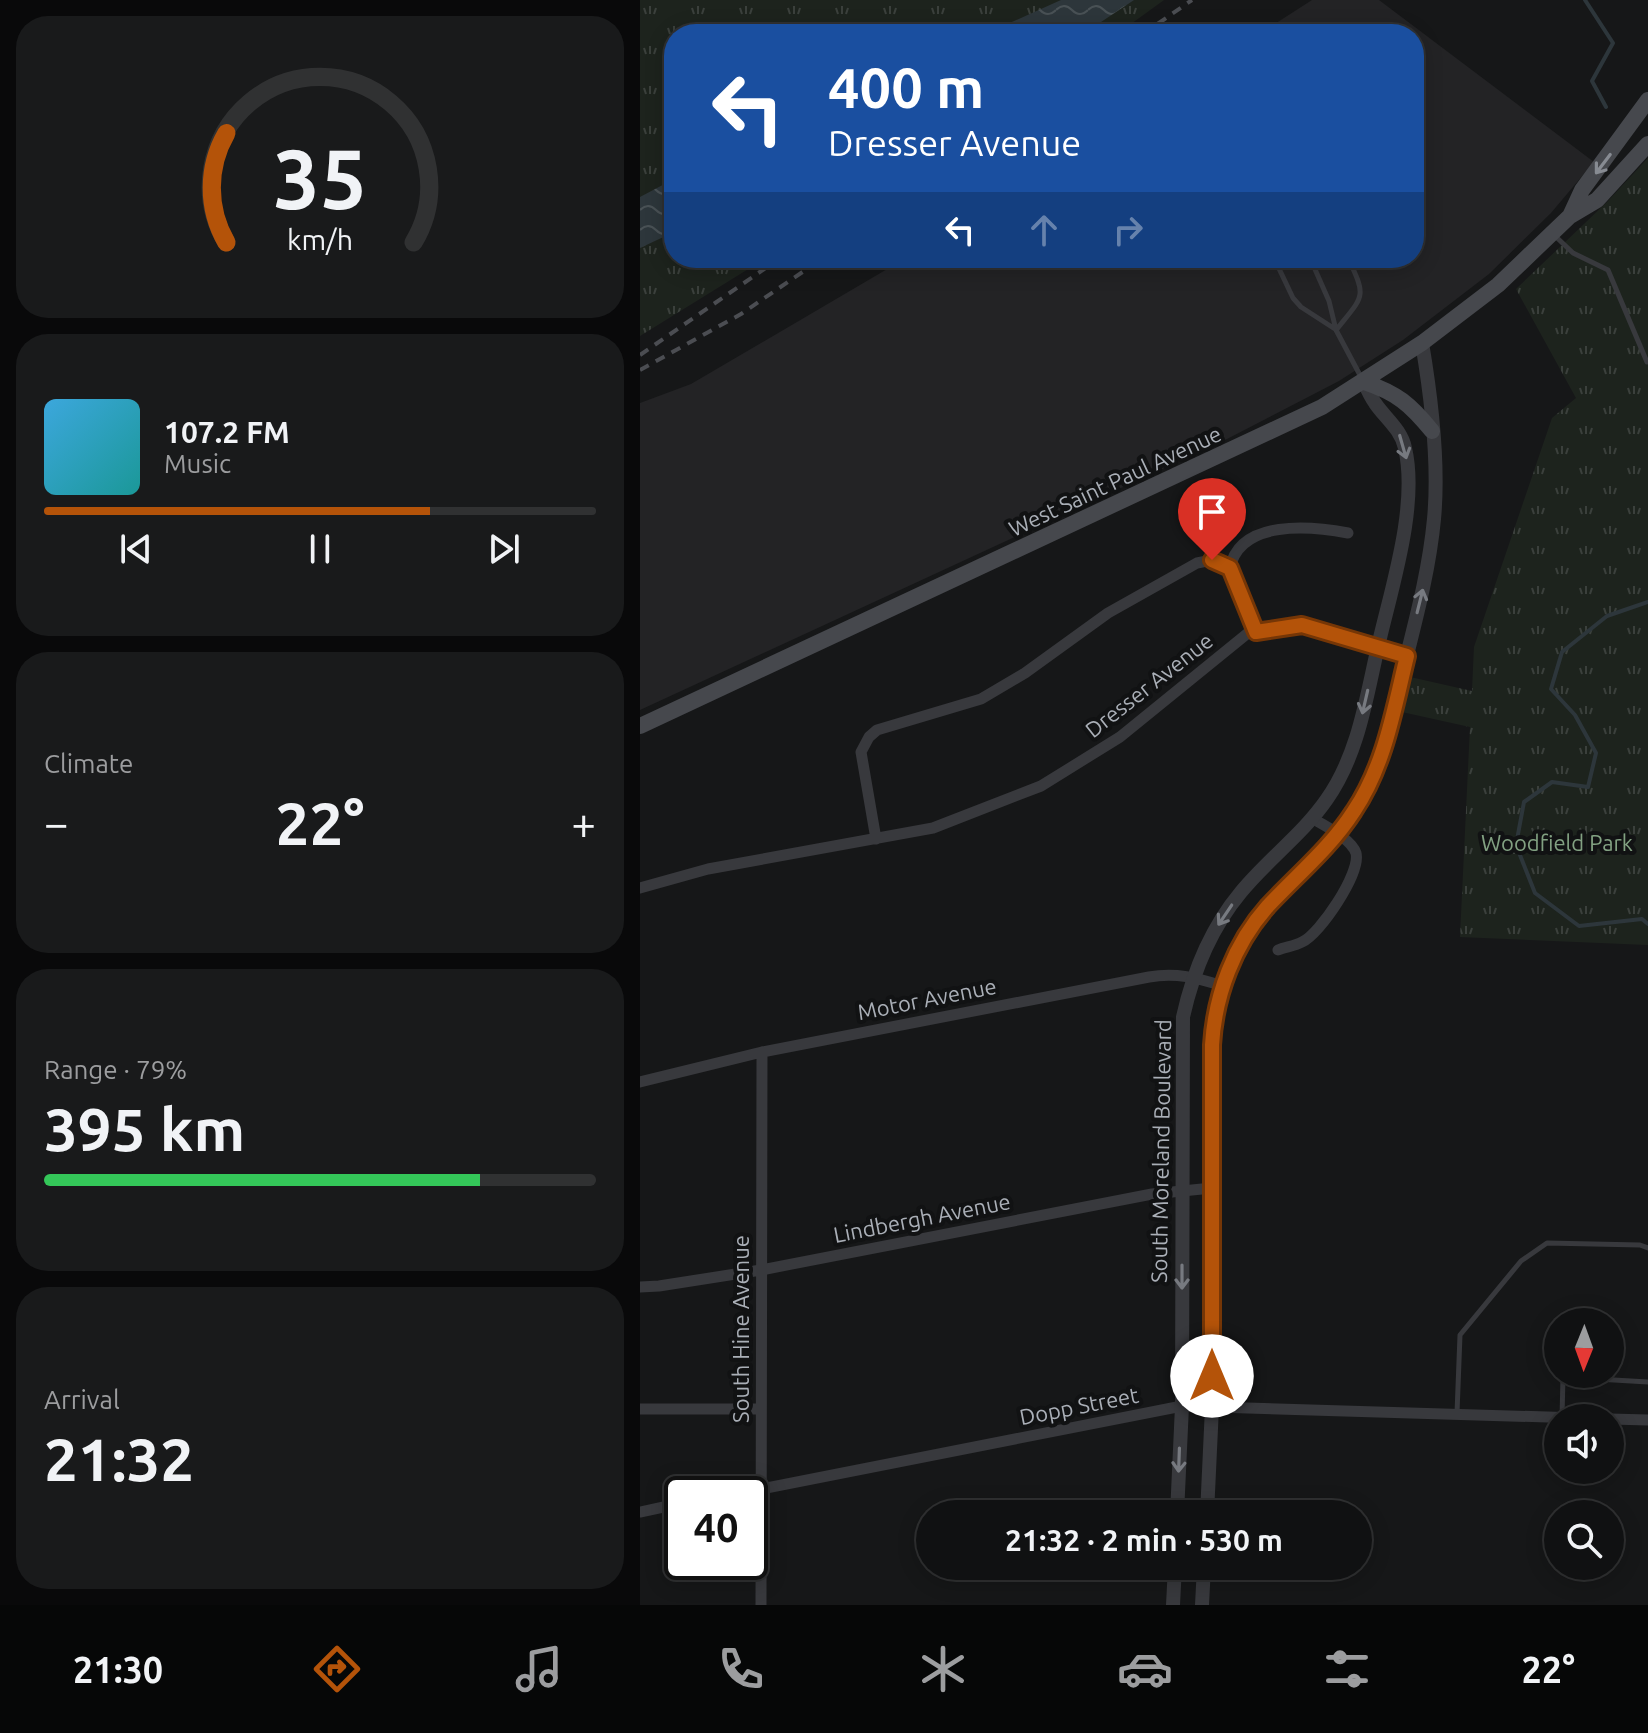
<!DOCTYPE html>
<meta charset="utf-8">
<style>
:root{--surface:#101112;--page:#191a1b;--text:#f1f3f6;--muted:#9c9d9f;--line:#303132;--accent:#b45309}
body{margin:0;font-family:Ubuntu,sans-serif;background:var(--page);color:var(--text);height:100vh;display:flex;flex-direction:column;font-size:30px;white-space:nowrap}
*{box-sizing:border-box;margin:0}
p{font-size:26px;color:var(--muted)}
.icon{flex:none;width:44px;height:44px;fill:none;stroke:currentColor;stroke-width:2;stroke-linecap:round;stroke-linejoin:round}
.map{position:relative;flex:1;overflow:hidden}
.panel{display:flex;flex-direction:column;gap:16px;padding:16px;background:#09090a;width:640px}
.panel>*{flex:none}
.guide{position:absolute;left:24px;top:24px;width:760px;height:244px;border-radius:32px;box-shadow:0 4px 20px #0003,0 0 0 2px var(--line);background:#1a4fa0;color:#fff;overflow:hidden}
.needle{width:52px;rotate:181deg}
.buttons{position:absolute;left:904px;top:1308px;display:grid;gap:16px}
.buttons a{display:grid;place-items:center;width:80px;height:80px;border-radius:50%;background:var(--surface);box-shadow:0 4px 20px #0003,0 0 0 2px var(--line);font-size:40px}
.speed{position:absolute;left:24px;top:1476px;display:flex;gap:16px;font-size:40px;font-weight:700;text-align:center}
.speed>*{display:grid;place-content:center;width:104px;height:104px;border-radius:50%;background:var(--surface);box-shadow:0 4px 20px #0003,0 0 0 2px var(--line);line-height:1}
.speed .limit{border:4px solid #111;border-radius:12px;background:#fff;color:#111}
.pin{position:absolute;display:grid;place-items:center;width:68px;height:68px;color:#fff;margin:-82px -34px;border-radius:50% 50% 50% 0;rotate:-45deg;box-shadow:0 0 8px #0007}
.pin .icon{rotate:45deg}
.me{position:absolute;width:88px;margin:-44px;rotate:0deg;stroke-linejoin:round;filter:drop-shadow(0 0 6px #0008)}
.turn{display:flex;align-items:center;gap:28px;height:168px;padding:0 32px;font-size:36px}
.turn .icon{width:104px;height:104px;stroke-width:2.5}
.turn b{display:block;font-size:56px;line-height:68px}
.lanes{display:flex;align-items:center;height:76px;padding:0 32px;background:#0003;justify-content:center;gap:40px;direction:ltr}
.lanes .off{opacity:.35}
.big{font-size:60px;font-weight:700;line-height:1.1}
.panel .widget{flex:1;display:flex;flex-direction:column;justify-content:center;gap:12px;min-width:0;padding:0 28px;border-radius:32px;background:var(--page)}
.panel .dial{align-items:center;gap:0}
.dial svg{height:208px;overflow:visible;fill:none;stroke:var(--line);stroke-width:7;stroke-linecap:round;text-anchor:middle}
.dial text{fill:var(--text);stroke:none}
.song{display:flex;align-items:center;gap:24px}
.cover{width:96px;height:96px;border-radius:12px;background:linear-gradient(135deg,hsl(200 70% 55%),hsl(180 70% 35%))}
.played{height:8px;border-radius:4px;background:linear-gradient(90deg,var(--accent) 70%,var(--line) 70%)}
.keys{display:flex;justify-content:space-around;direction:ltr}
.heat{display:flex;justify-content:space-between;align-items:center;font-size:44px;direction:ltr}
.charge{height:12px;border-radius:6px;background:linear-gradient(90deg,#34c759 79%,var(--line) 0)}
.trip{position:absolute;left:276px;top:1500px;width:456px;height:80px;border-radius:40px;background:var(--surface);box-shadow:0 4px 20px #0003,0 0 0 2px var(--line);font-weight:700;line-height:80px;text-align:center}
.menu{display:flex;height:128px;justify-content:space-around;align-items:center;background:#060707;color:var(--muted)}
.menu .icon{width:56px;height:56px}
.menu .active{color:var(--accent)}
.menu b{font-size:36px;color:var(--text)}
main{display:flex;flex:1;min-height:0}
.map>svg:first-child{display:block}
.built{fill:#232325}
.park{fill:url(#park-tufts)}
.water{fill:url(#water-waves)}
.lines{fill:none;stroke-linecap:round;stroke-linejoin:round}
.stream{stroke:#2d363b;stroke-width:4}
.service{stroke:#38393d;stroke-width:5}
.minor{stroke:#38393d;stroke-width:11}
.tertiary{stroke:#38393d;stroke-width:14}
.secondary{stroke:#46484d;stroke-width:16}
.rail{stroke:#4b4d52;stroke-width:4;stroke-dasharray:10 8;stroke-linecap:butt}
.oneway{stroke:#878b92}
.oneway2{stroke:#777a80}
.route-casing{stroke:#753606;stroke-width:20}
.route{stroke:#b45309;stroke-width:14}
.labels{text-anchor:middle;stroke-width:8;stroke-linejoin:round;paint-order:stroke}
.street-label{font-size:22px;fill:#aaafb7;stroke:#111213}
.park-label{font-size:22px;fill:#82a182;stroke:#111213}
</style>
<main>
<section class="panel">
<div class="widget dial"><svg viewBox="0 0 100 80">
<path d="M14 69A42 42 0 1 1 86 69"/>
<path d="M14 69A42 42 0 0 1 14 27" stroke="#b45309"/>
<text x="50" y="56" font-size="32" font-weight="700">35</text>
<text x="50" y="72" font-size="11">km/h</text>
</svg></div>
<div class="widget">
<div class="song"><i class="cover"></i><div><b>107.2 FM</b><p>Music</p></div></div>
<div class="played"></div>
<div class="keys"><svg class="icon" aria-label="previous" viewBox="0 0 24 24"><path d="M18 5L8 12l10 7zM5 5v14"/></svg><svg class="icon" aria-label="pause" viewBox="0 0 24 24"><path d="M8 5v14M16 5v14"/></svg><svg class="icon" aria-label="next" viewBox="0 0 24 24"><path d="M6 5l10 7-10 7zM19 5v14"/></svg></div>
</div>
<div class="widget"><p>Climate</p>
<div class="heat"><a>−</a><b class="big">22°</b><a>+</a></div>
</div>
<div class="widget"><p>Range · 79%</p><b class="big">395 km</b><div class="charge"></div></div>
<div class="widget"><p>Arrival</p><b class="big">21:32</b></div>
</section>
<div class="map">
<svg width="1008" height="1605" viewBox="0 0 1008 1605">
<defs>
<pattern id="park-tufts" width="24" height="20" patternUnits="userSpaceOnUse" patternTransform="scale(2)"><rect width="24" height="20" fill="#1d231d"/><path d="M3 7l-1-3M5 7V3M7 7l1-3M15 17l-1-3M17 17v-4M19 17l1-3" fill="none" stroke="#3b403c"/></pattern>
<pattern id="water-waves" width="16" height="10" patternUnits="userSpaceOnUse" patternTransform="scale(2)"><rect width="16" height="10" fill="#2d363b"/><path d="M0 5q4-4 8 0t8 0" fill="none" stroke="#495155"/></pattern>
</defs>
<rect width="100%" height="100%" fill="#161718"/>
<path class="built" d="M 672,0 L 739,0 L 954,162 L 911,213 L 849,274 L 763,340 L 699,381 L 587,439 L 0,710 L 0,403 L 51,384 L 266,258 L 774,258 L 774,34 L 619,34 Z"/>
<path class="park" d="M 0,0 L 524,0 L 477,34 L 34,34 L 34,258 L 126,258 L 0,336 Z
M 1008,158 L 1008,945 L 820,937 L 830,727 L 762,712 L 770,677 L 832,691 L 834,647 L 912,418 L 936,398 L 876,289 L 967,202 Z"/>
<path class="water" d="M 421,0 L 494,0 L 443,34 L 345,34 Z
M 34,179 L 34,232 L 0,248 L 0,197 Z"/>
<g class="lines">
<path class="stream" d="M 945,0 L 973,43 L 952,81 L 966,107
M 1008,602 L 967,616 L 922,652 L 911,689 L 935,715 L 956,753 L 948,787 L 912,782 L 884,802 L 876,845 L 895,893 L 939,926 L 1002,919 L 1008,924"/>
<path class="service" d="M 913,234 L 933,253 L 968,270 L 1007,362
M 634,258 L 653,298 L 661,307 L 695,329
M 670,258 L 689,301 L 696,330 L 721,377
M 697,329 C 724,295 727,298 708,258
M 817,1413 L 820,1335 L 881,1261 L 907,1243 L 1000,1245 L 1008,1248
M 922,1417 L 923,1377 L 1008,1382"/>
<path class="minor" d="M 616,632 L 590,568 C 600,519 671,526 708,533
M 236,839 L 221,752 L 229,737 L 237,730 L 341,699 L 385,673 L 468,613 L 557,563 L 572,560 L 590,568
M 0,888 L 68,869 L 293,828 L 401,786 L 480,737 L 608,633 L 662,625 L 767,656
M 638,950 C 645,947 655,946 662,942 C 680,934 721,873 716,853 C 711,838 684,826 672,818
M 0,1082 L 122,1052 L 509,977 C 536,972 557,978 583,986
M 0,1287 L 19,1286 L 121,1270 L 512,1194 L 572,1188
M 0,1409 L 121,1409
M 970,1419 L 1008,1420
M 96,1494 L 542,1406 L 939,1418
M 0,1512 L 42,1503
M 121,1605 L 122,1052"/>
<path class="tertiary" d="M 537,1514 L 542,1406 L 543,1017 C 553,972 571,928 601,892 C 628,859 663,834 687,799 C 720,752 727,692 740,638 C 753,583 778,504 765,448 C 761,429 745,418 735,403 C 730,396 727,389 724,382
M 567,1514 L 572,1407 L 574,1018 C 582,979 599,940 625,909 C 653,877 687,850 712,815 C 741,776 750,726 761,679 C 774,626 789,573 794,519 C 799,466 791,396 782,343
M 533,1605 L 535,1566
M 562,1605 L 564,1566"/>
<path class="secondary" d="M 930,216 L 942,190 L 1008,100
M 724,382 C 757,393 770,404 792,431
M 0,726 L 682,407 L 782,343 L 858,285 L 930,216 L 957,200 L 1008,144"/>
<path class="rail" d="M 503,34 L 552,0
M 0,355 L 140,258
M 0,370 L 101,314 L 183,258"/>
</g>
<defs><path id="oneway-shaft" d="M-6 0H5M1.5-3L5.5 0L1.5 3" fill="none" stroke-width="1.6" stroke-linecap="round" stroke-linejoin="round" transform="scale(2)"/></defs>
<use class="oneway" href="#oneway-shaft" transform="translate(963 164) rotate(127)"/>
<g class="oneway2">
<use href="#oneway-shaft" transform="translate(763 447) rotate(74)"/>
<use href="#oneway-shaft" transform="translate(780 601) rotate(-76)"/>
<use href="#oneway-shaft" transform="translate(725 702) rotate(103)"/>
<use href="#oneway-shaft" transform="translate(585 915) rotate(124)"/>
<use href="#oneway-shaft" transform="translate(542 1277) rotate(90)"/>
<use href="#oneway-shaft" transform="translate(539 1460) rotate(92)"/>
</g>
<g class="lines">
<defs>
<path id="route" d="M 572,560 L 590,568 L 616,632 L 662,625 L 767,656 C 754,709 745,765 714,811 C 691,847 657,875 628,906 C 594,944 575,995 572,1045 L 572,1376"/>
</defs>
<use href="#route" class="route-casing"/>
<use href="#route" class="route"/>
</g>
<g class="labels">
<g class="street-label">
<text transform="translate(475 481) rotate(-25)" y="8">West Saint Paul Avenue</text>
<text transform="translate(509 685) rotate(-38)" y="8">Dresser Avenue</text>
<text transform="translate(287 999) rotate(-11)" y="8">Motor Avenue</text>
<text transform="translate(521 1151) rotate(-89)" y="8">South Moreland Boulevard</text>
<text transform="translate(282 1218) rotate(-11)" y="8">Lindbergh Avenue</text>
<text transform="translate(101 1329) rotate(-90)" y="8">South Hine Avenue</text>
<text transform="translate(439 1406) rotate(-11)" y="8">Dopp Street</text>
</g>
<g class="park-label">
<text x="917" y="851">Woodfield Park</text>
</g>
</g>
</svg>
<div class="buttons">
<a><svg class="needle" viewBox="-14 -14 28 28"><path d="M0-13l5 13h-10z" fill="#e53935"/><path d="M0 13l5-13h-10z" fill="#9c9d9f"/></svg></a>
<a><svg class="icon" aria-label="sound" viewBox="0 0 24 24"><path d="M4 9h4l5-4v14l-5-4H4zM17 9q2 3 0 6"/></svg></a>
<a><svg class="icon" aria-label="search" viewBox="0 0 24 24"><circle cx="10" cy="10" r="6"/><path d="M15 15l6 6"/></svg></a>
</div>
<div class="speed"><div class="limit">40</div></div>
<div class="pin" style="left:572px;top:560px;background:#d93025"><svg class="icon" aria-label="arrive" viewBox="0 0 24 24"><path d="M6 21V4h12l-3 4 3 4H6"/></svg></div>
<svg class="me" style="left:572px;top:1376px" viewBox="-20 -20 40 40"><circle r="19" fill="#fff"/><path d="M0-13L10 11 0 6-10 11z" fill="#b45309"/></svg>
<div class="trip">21:32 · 2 min · 530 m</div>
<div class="guide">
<div class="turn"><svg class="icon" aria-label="left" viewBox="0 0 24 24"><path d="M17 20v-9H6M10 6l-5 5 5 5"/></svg><div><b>400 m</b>Dresser Avenue</div></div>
<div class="lanes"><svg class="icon" aria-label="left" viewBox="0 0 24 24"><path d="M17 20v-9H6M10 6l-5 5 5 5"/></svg><svg class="icon off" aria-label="ahead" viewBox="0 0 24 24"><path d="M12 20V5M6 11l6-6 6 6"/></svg><svg class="icon off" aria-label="right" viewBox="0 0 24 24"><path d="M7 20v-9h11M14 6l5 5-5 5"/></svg></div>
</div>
</div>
</main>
<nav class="menu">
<b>21:30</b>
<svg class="icon active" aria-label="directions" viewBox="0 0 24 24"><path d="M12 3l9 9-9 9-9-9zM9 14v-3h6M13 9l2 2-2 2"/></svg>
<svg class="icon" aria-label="music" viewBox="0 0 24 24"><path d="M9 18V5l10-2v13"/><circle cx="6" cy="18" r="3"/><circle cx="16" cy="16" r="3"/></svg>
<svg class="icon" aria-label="phone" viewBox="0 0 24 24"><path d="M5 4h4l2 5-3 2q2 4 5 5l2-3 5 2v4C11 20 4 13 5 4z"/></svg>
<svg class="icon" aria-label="climate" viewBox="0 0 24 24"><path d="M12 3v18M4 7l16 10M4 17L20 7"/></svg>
<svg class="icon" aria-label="car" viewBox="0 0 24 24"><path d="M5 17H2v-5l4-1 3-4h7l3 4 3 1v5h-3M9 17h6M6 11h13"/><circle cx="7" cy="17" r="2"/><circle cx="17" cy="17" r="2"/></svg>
<svg class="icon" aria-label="filters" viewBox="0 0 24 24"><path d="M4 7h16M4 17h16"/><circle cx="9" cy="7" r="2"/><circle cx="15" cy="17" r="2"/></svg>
<b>22°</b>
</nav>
